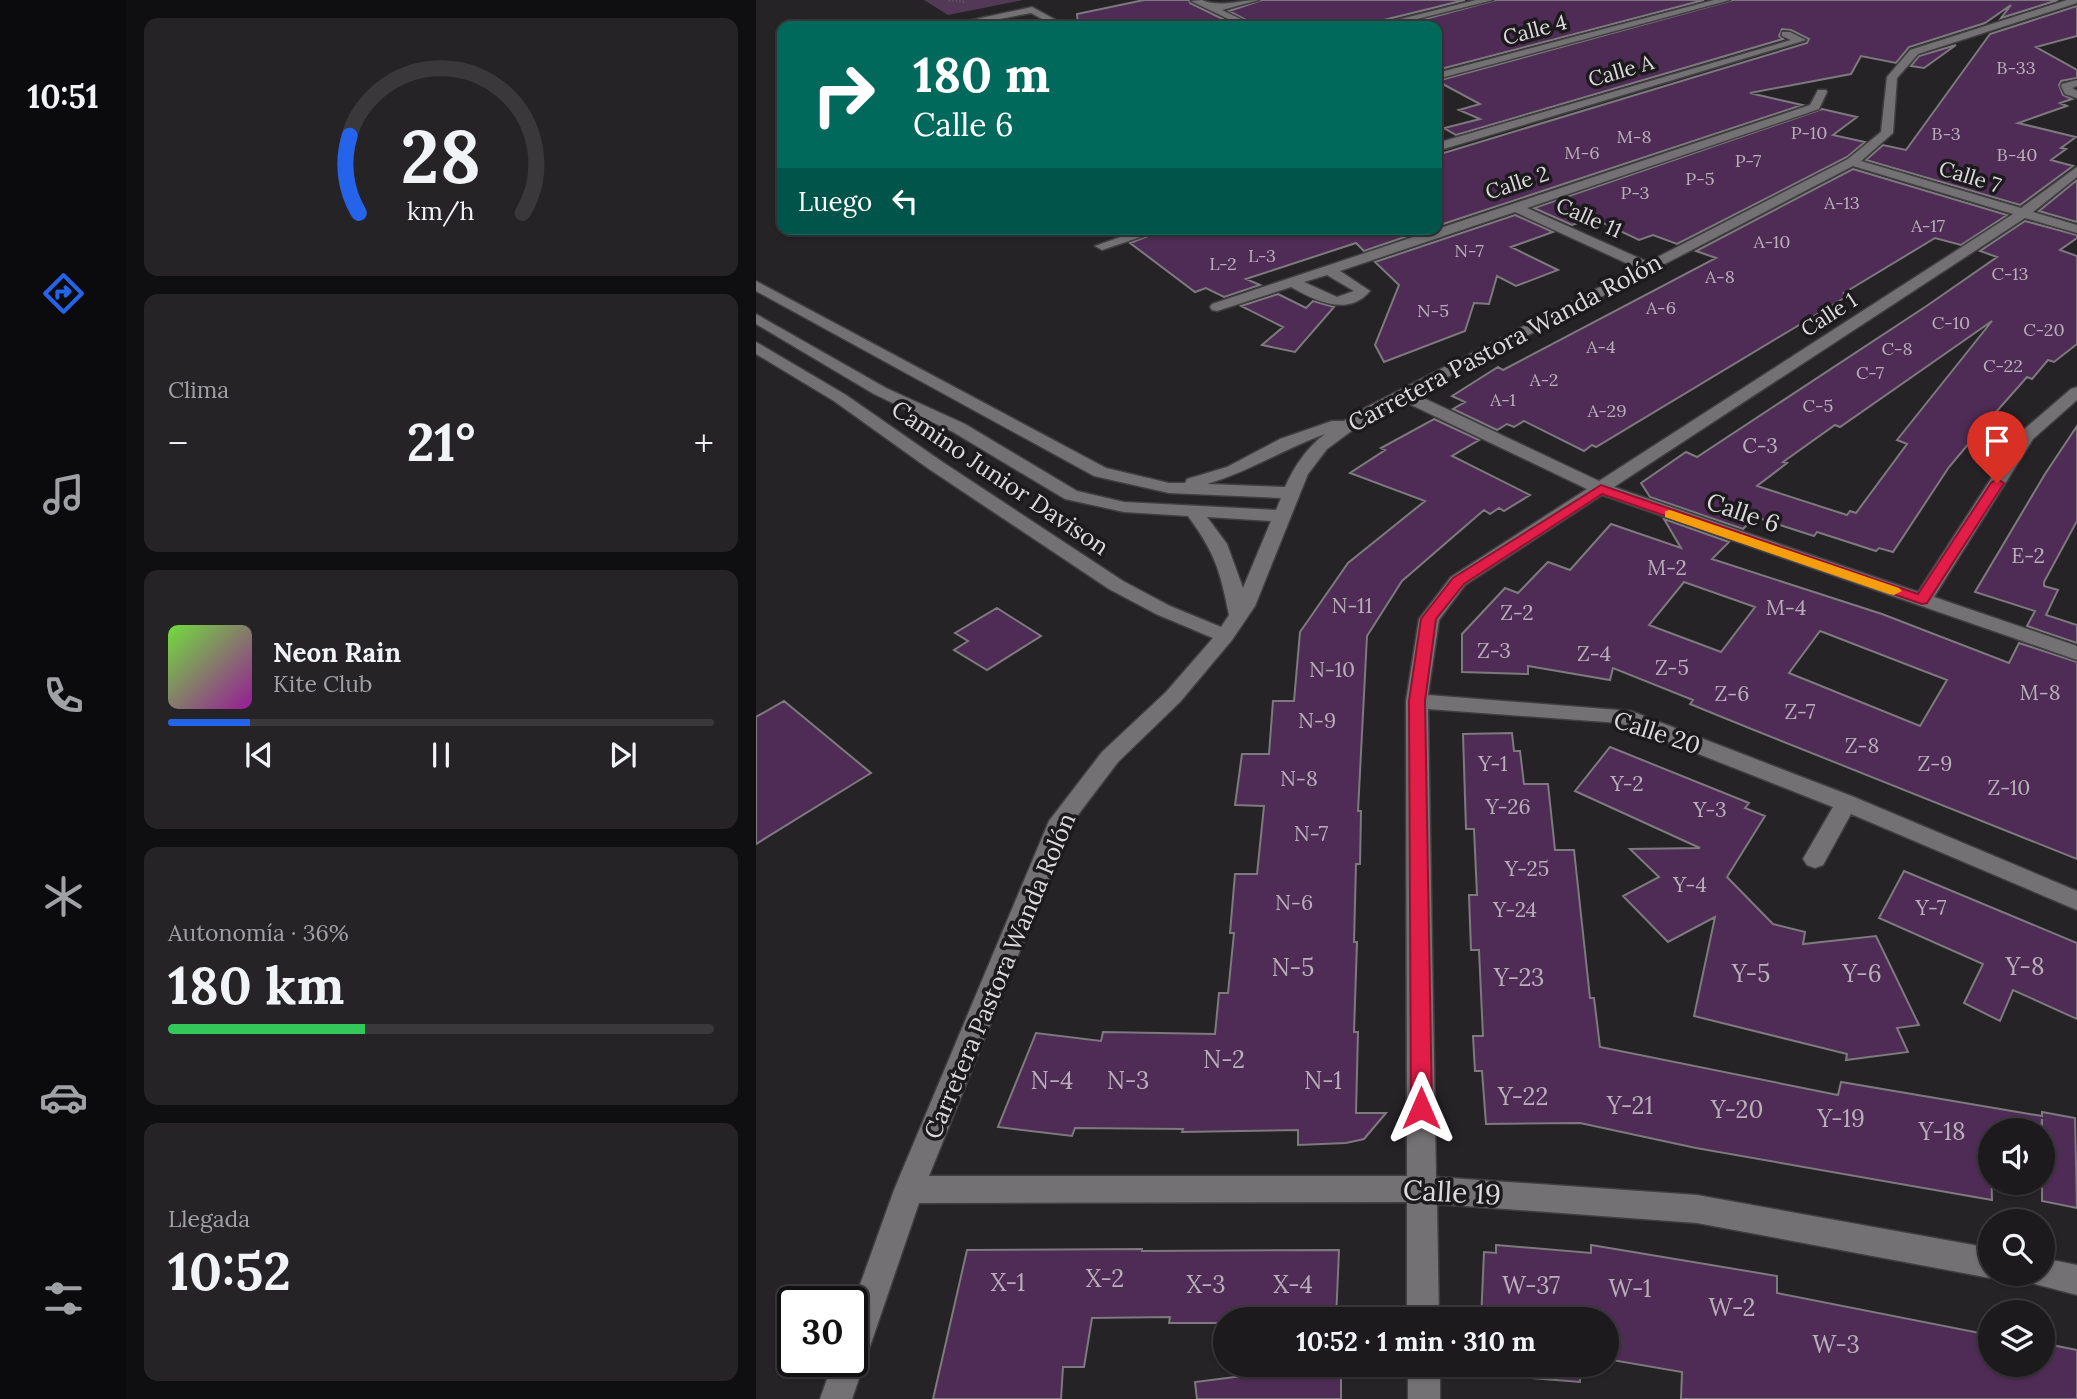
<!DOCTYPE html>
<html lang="es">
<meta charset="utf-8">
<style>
:root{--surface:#1c1a1d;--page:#252326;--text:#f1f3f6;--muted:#a0a1a4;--line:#3a383b;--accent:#2563eb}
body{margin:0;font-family:Lora,serif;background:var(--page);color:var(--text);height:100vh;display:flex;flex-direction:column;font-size:26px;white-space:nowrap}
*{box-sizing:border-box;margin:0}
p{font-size:23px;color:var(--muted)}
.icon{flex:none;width:38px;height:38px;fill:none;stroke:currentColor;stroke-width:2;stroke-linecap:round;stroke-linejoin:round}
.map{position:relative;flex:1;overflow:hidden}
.drawer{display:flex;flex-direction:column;gap:18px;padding:18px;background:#0f0e10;width:630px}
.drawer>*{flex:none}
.top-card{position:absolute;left:21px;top:21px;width:665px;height:214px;border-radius:14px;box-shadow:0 2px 5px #0004,0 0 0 2px var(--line);background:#00695c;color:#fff;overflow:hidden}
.tools{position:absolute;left:1222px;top:1118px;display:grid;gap:14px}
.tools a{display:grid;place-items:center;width:77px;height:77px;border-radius:50%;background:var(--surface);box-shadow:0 2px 5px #0004,0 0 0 2px var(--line);font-size:35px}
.speed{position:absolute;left:21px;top:1286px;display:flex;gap:14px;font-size:35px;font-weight:700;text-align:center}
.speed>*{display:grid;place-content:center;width:91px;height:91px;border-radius:50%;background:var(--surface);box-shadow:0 2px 5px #0004,0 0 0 2px var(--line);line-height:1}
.speed .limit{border:4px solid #111;border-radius:10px;background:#fff;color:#111}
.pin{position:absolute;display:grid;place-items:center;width:60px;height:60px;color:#fff;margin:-72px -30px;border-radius:50% 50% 50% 0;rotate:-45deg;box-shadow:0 0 7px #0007}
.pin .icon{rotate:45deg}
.me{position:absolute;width:77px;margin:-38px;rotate:0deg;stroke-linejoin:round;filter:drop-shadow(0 0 5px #0008)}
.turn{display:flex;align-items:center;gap:24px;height:147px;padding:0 21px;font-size:32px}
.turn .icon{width:91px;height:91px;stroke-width:2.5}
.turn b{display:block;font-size:49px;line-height:60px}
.then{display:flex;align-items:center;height:66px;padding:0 21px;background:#0003;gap:14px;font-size:26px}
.big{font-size:52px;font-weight:700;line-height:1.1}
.drawer .tile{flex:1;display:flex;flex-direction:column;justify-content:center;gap:10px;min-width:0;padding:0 24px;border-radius:14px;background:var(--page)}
.drawer .dial{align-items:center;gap:0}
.dial svg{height:182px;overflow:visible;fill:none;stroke:var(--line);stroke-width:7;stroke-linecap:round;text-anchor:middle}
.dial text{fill:var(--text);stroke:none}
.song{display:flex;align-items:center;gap:21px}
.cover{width:84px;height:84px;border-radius:10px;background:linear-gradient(135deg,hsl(100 70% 55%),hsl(300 70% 35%))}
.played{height:7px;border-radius:4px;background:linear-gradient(90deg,var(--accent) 15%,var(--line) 15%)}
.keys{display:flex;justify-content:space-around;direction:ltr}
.heat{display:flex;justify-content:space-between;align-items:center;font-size:38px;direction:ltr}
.charge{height:10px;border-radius:5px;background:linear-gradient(90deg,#34c759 36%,var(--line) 0)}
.trip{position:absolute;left:457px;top:1307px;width:406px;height:70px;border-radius:35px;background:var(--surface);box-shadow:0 2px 5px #0004,0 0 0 2px var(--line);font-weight:700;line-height:70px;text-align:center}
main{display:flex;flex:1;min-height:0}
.tab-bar{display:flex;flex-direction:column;width:126px;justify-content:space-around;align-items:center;background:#0b0a0c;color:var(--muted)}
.tab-bar .icon{width:49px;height:49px}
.tab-bar .selected{color:var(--accent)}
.tab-bar b{font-size:32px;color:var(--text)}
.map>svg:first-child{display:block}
.green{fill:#523a56}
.building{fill:#4f2c55;stroke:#7d7a7e;stroke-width:2;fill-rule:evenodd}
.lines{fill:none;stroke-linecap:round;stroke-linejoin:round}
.minor-casing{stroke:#403e41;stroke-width:3}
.path{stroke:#615e61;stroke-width:2.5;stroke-dasharray:1 2.5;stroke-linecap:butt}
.minor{fill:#747174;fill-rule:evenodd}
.route{fill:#e11d48;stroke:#92132f;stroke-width:2}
.slow{fill:#f59e0b}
.labels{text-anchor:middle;stroke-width:7;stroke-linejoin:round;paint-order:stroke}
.far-number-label{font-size:18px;fill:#b9aeba}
.far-street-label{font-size:21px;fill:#dcdadc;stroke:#1d1a1d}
.number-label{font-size:21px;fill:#b9aeba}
.street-label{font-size:24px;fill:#dcdadc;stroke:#1d1a1d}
.near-number-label{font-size:24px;fill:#b9aeba}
.near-street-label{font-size:28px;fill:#dcdadc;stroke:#1d1a1d}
</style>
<main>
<nav class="tab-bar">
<b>10:51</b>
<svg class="icon selected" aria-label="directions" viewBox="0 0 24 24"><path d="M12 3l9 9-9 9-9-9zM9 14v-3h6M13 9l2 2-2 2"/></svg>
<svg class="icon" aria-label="music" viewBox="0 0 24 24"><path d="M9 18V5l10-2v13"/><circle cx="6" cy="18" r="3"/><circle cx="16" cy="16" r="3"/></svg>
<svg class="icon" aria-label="phone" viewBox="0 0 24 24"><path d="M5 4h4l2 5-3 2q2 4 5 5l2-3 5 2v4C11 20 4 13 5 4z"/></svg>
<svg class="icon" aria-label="climate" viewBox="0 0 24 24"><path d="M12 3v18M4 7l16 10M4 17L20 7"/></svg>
<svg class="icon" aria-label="car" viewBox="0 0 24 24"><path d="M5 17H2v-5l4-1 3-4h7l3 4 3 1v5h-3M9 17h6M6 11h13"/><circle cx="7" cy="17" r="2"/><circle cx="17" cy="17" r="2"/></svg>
<svg class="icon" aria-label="filters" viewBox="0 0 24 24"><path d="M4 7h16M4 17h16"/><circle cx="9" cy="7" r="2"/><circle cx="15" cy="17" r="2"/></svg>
</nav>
<section class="drawer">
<div class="tile dial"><svg viewBox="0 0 100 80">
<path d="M14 69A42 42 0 1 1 86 69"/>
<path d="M14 69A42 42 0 0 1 10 35" stroke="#2563eb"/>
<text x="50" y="56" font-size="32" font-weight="700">28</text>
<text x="50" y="72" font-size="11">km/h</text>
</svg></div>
<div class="tile"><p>Clima</p>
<div class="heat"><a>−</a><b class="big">21°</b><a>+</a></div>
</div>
<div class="tile">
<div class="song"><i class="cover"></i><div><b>Neon Rain</b><p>Kite Club</p></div></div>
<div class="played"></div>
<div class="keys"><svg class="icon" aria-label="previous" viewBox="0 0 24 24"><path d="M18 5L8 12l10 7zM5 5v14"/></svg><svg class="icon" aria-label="pause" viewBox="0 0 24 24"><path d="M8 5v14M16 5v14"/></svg><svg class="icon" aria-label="next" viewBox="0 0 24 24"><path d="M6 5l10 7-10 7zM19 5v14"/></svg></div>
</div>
<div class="tile"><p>Autonomía · 36%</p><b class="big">180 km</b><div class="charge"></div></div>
<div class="tile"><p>Llegada</p><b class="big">10:52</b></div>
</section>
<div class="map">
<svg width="1321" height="1399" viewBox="0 0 1321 1399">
<rect width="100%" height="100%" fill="#262327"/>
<path class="green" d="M 168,0 L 267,0 L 192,15 Z"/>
<path class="building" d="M 388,0 L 433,0 L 434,3 L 481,26 L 322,26 L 321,14 Z
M 506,0 L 709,0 L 616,23 L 614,26 L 501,26 L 473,11 Z
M 740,0 L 948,0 L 681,70 L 681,26 L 643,26 Z
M 977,0 L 1302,0 L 1245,18 L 1255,5 L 1229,23 L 1153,47 L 1140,63 L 1105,56 L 1095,74 L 994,93 L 1046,105 L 681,226 L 681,155 L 1051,43 L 1053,39 L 1035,30 L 1026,29 L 1023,36 L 1027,39 L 700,135 L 688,128 L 724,119 L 703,110 L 724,104 L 681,81 Z
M 1321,6 L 1321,36 L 1280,47 L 1321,70 L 1321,78 L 1305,81 L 1303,85 L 1307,95 L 1316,99 L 1304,103 L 1311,106 L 1262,123 L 1320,137 L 1305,148 L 1310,149 L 1295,160 L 1317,166 L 1264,205 L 1110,160 L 1127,145 L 1150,150 L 1234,34 Z
M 1200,45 L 1168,68 L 1155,66 L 1163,56 Z
M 1066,109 L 1101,117 L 1077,135 L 1109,142 L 1091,157 L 921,244 L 897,235 L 883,240 L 837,218 L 816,225 L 778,208 Z
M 1097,169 L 1251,215 L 1205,245 L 1179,238 L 1088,293 L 1093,295 L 840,447 L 836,445 L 828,451 L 768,421 L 758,427 L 751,424 L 741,430 L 697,409 L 709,402 L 696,396 L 742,367 L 747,370 L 960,258 L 940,251 Z
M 1321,180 L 1321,222 L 1283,211 Z
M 759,215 L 797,232 L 755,247 L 802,270 L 760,286 L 741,276 L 733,304 L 718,303 L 709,331 L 628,362 L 619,345 L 643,285 L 619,262 Z
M 1269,221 L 1321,235 L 1321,238 L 1304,250 L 1321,256 L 1321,344 L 1298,362 L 1292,360 L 1276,379 L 1271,377 L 1225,429 L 1193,467 L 1137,552 L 1123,548 L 1120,551 L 1061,532 L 1058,536 L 999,517 L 987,529 L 894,497 L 885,483 L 930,452 L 941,457 L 1172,305 L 1241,257 L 1224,251 ZM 1236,321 L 1141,440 L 1151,444 L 1100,513 L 1094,511 L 1091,515 L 1001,486 L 1031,463 L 1027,462 L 1079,425 L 1084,427 Z
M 410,229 L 672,229 L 608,251 L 600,243 L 490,279 L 504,285 L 468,297 L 450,288 L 439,292 L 374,243 Z
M 522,294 L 550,308 L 557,301 L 578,307 L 539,352 L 506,345 L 527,327 L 485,306 Z
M 678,419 L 723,440 L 696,456 L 774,495 L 748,511 L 743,508 L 734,514 L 728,510 L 646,581 L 611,636 L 602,811 L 605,811 L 604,864 L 600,864 L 598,942 L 601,942 L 598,1032 L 602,1032 L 600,1113 L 630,1113 L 608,1139 L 590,1143 L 542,1145 L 542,1130 L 426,1132 L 427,1129 L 319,1128 L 316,1136 L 242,1127 L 280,1033 L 345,1041 L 347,1032 L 459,1034 L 463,993 L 472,993 L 478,933 L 474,933 L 479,874 L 501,874 L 508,806 L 479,805 L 486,754 L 513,754 L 517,701 L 538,701 L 544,632 L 592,563 L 669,501 L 594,473 L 629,450 L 625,448 Z
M 1321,426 L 1321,521 L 1288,582 L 1288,586 L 1302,590 L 1290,615 L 1321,625 L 1321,643 L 1271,626 L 1279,611 L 1219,592 L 1289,474 Z
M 908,519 L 973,542 L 956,559 L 1126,614 L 1253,663 L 1263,643 L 1321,662 L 1321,859 L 993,728 L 934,704 L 937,700 L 857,668 L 854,680 L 772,666 L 772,674 L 706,672 L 706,634 L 749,588 L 762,593 L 792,562 L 814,570 L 855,524 L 925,548 ZM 928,582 L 999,607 L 965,652 L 893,625 ZM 1064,631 L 1191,680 L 1164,726 L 1033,673 Z
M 241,608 L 285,636 L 231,670 L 198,650 L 212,641 L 199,633 Z
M 28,701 L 115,773 L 0,844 L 0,717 Z
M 756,733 L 758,751 L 764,751 L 768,784 L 792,784 L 799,850 L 818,850 L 834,998 L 838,998 L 844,1047 L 1082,1095 L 1085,1082 L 1286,1116 L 1286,1112 L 1319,1118 L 1321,1208 L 1286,1201 L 1286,1119 L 1285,1130 L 1234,1130 L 1236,1200 L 940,1148 L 824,1123 L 730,1124 L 726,1071 L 719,1071 L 717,1036 L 727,1036 L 723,950 L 715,950 L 713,895 L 721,895 L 718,829 L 710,829 L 707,734 Z
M 854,747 L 993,803 L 989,808 L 1009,816 L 971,877 L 1017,924 L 1049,932 L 1047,944 L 1120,936 L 1163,1025 L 1141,1028 L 1152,1052 L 1090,1060 L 1091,1054 L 938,1016 L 959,917 L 912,942 L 867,896 L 903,877 L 874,849 L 944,848 L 819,791 Z
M 1148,871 L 1321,943 L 1321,1019 L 1257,990 L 1244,1021 L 1208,1003 L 1227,964 L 1123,918 Z
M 740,1245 L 835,1253 L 835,1245 L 1021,1276 L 1021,1293 L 1234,1335 L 1234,1365 L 1286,1365 L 1286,1343 L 1321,1350 L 1321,1399 L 925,1399 L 926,1372 L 850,1359 L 850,1320 L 725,1320 L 728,1252 L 740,1253 Z
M 386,1249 L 386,1251 L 583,1250 L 580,1320 L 469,1320 L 469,1323 L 413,1323 L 414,1317 L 336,1318 L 328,1367 L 307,1367 L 305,1399 L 177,1399 L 211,1250 Z
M 722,1365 L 824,1365 L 824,1382 L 722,1374 Z
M 585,1372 L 585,1399 L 441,1399 L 439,1382 L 510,1373 Z"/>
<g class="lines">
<defs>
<path id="minor" d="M 446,0 C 464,8 483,0 503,0 L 466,10 L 499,26 L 487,26 L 435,1 Z
M 720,0 L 737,0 L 633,26 L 617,26 Z
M 958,0 L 974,0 L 681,79 L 681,73 Z
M 1311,0 L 1321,0 L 1321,3 L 1162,54 L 1141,78 L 1137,133 L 1105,161 L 1265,208 L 1321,167 L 1321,177 L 1277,212 L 1321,225 L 1321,233 L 1269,218 L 858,487 L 1162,592 L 1265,432 L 1315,389 L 1321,387 L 1321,400 L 1277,439 L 1178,597 L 1321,646 L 1321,660 L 846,495 L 709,585 L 683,620 L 672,695 L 875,711 L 1098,797 L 1321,891 L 1321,910 L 1095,814 L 1067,865 L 1059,868 L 1051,865 L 1047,859 L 1077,807 L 864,723 L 672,709 L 680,1177 L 941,1195 L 1234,1248 L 1234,1274 L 1243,1274 L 1234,1278 L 941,1223 L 681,1204 L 683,1320 L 651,1320 L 651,1202 L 163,1203 L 96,1399 L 64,1399 L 77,1362 L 96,1362 L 96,1307 L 138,1190 L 293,821 L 346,752 L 410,692 L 457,638 L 400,614 L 353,589 L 173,469 L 78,401 L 0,354 L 0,342 L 90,395 L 185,461 L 367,581 L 414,606 L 465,627 L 473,615 C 464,570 459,553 432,516 L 368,512 L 309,499 L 197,432 L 118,394 L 0,324 L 0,314 L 130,388 L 209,424 L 321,491 L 368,502 L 520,510 L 525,498 L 413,493 L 338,476 L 0,291 L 0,281 L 350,468 L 413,483 L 429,483 L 431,479 L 471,467 L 524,439 L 576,421 L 588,421 L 601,412 L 881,268 L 759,212 L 584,271 L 614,291 C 592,317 560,301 535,287 L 461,311 L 456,310 L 454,307 L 456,304 L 1054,105 L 1062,90 L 1070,90 L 1071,92 L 1063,109 L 771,208 L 892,262 L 1092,159 L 1125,132 L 1131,77 L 1154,50 ZM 1097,166 L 1257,214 L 843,481 L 659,394 ZM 571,275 L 598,291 L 581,297 L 548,282 ZM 647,401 L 831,489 L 695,577 L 663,619 L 650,701 L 651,1176 L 173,1176 L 315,824 L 362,762 L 424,702 L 476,640 L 499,606 L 552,474 L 571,449 L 613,418 ZM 569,434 C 551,447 538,467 529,487 L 451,484 C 492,472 528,449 569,434 ZM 451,517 L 515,521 L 487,588 L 471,544 Z
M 276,7 L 311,26 L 299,26 L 275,13 L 207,26 L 188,26 Z
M 1026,32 L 1034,32 L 1050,40 L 681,151 L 681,143 L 1035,40 L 1026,36 Z
M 1321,80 L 1321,86 L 1316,88 L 1321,91 L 1321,98 L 1309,94 L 1305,86 L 1306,84 Z
M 387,229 L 408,229 L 346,250 L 339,246 Z
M 1286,1258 L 1321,1265 L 1321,1295 L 1275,1283 L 1271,1274 L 1286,1274 Z
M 652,1365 L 684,1365 L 684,1399 L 652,1399 Z"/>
</defs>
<use href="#minor" class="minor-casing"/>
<path class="path" d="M 193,0 L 210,2"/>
<use href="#minor" class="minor"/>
</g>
<path class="route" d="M 1241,479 L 1248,483 L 1171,603 L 1166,604 L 846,494 L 708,584 L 680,619 L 669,701 L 676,1108 L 673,1114 L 665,1117 L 658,1114 L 655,1108 L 653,701 L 665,619 L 697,578 L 845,485 L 1162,594 L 1235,483 Z"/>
<path class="slow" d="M 914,510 L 1143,588 L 1146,591 L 1138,595 L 1133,594 L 909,517 L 909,511 Z"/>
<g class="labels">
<g class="far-number-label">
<text x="1260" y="74">B-33</text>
<text x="1053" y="139">P-10</text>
<text x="1190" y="140">B-3</text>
<text x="878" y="143">M-8</text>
<text x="826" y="159">M-6</text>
<text x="1261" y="161">B-40</text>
<text x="992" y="167">P-7</text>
<text x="944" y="185">P-5</text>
<text x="879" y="199">P-3</text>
<text x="1086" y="209">A-13</text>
<text x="1172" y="232">A-17</text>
<text x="1016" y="248">A-10</text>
<text x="713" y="257">N-7</text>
<text x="506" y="262">L-3</text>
<text x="467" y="270">L-2</text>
<text x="1254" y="280">C-13</text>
<text x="964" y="283">A-8</text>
<text x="905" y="314">A-6</text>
<text x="677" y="317">N-5</text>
<text x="1195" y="329">C-10</text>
<text x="1288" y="336">C-20</text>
<text x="845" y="353">A-4</text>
<text x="1141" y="355">C-8</text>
<text x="1247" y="372">C-22</text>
<text x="1114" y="379">C-7</text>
<text x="788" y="386">A-2</text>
<text x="747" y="406">A-1</text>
<text x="1062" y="412">C-5</text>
<text x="851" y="417">A-29</text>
</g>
<g class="far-street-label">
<text transform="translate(779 30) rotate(-15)" y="7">Calle 4</text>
<text transform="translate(865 71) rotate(-16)" y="7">Calle A</text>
<text transform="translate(1214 177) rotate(17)" y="7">Calle 7</text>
<text transform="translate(761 183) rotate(-18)" y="7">Calle 2</text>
<text transform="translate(833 218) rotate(24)" y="7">Calle 11</text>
<text transform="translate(1073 315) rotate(-33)" y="7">Calle 1</text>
</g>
<g class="number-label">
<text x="1004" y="453">C-3</text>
<text x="1272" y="563">E-2</text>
<text x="911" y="575">M-2</text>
<text x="596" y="613">N-11</text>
<text x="1030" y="615">M-4</text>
<text x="761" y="620">Z-2</text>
<text x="738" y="658">Z-3</text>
<text x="838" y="661">Z-4</text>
<text x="916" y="675">Z-5</text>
<text x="576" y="677">N-10</text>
<text x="1284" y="700">M-8</text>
<text x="976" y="701">Z-6</text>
<text x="1044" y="719">Z-7</text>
<text x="561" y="728">N-9</text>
<text x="1106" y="753">Z-8</text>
<text x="737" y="771">Y-1</text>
<text x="1179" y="771">Z-9</text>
<text x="543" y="786">N-8</text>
<text x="871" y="791">Y-2</text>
<text x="1253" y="795">Z-10</text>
<text x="752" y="814">Y-26</text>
<text x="954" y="817">Y-3</text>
<text x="555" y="841">N-7</text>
<text x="771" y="876">Y-25</text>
<text x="934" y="892">Y-4</text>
<text x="538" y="910">N-6</text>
<text x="1175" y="915">Y-7</text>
<text x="759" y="917">Y-24</text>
</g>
<g class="street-label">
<text transform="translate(749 343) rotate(-28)" y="8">Carretera Pastora Wanda Rolón</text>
<text transform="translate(244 478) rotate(34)" y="8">Camino Junior Davison</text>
<text transform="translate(987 513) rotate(19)" y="8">Calle 6</text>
<text transform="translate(901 733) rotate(18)" y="8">Calle 20</text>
<text transform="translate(244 976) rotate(-67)" y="8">Carretera Pastora Wanda Rolón</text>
</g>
<g class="near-number-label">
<text x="1269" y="975">Y-8</text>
<text x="537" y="976">N-5</text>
<text x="995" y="982">Y-5</text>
<text x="1106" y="982">Y-6</text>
<text x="763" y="986">Y-23</text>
<text x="468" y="1068">N-2</text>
<text x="296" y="1089">N-4</text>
<text x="372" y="1089">N-3</text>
<text x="567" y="1089">N-1</text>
<text x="767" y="1105">Y-22</text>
<text x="874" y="1114">Y-21</text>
<text x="981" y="1118">Y-20</text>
<text x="1085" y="1127">Y-19</text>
<text x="1186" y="1140">Y-18</text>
<text x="349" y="1287">X-2</text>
<text x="252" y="1291">X-1</text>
<text x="450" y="1293">X-3</text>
<text x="537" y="1293">X-4</text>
<text x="775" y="1294">W-37</text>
<text x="874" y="1297">W-1</text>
<text x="976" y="1316">W-2</text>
<text x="1080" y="1353">W-3</text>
</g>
<g class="near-street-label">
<text transform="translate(696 1192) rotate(3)" y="10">Calle 19</text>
</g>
</g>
</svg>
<div class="tools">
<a><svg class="icon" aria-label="sound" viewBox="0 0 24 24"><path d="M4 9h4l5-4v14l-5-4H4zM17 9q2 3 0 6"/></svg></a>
<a><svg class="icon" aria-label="search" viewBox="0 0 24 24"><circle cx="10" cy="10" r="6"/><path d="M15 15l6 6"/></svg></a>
<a><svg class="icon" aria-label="layers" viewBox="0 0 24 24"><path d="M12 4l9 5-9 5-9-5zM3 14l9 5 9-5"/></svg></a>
</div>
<div class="speed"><div class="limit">30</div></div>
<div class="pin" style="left:1241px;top:483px;background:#d93025"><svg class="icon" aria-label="arrive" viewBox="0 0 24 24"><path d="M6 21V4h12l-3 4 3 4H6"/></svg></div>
<svg class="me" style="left:665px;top:1108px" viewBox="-20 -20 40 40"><path d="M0-17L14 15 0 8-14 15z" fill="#e11d48" stroke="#fff" stroke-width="4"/></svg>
<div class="trip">10:52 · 1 min · 310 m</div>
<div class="top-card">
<div class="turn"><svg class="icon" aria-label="right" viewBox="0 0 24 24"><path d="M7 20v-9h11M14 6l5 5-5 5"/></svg><div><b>180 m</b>Calle 6</div></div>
<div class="then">Luego<svg class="icon" aria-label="left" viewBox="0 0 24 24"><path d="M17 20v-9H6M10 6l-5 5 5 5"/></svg></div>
</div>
</div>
</main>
